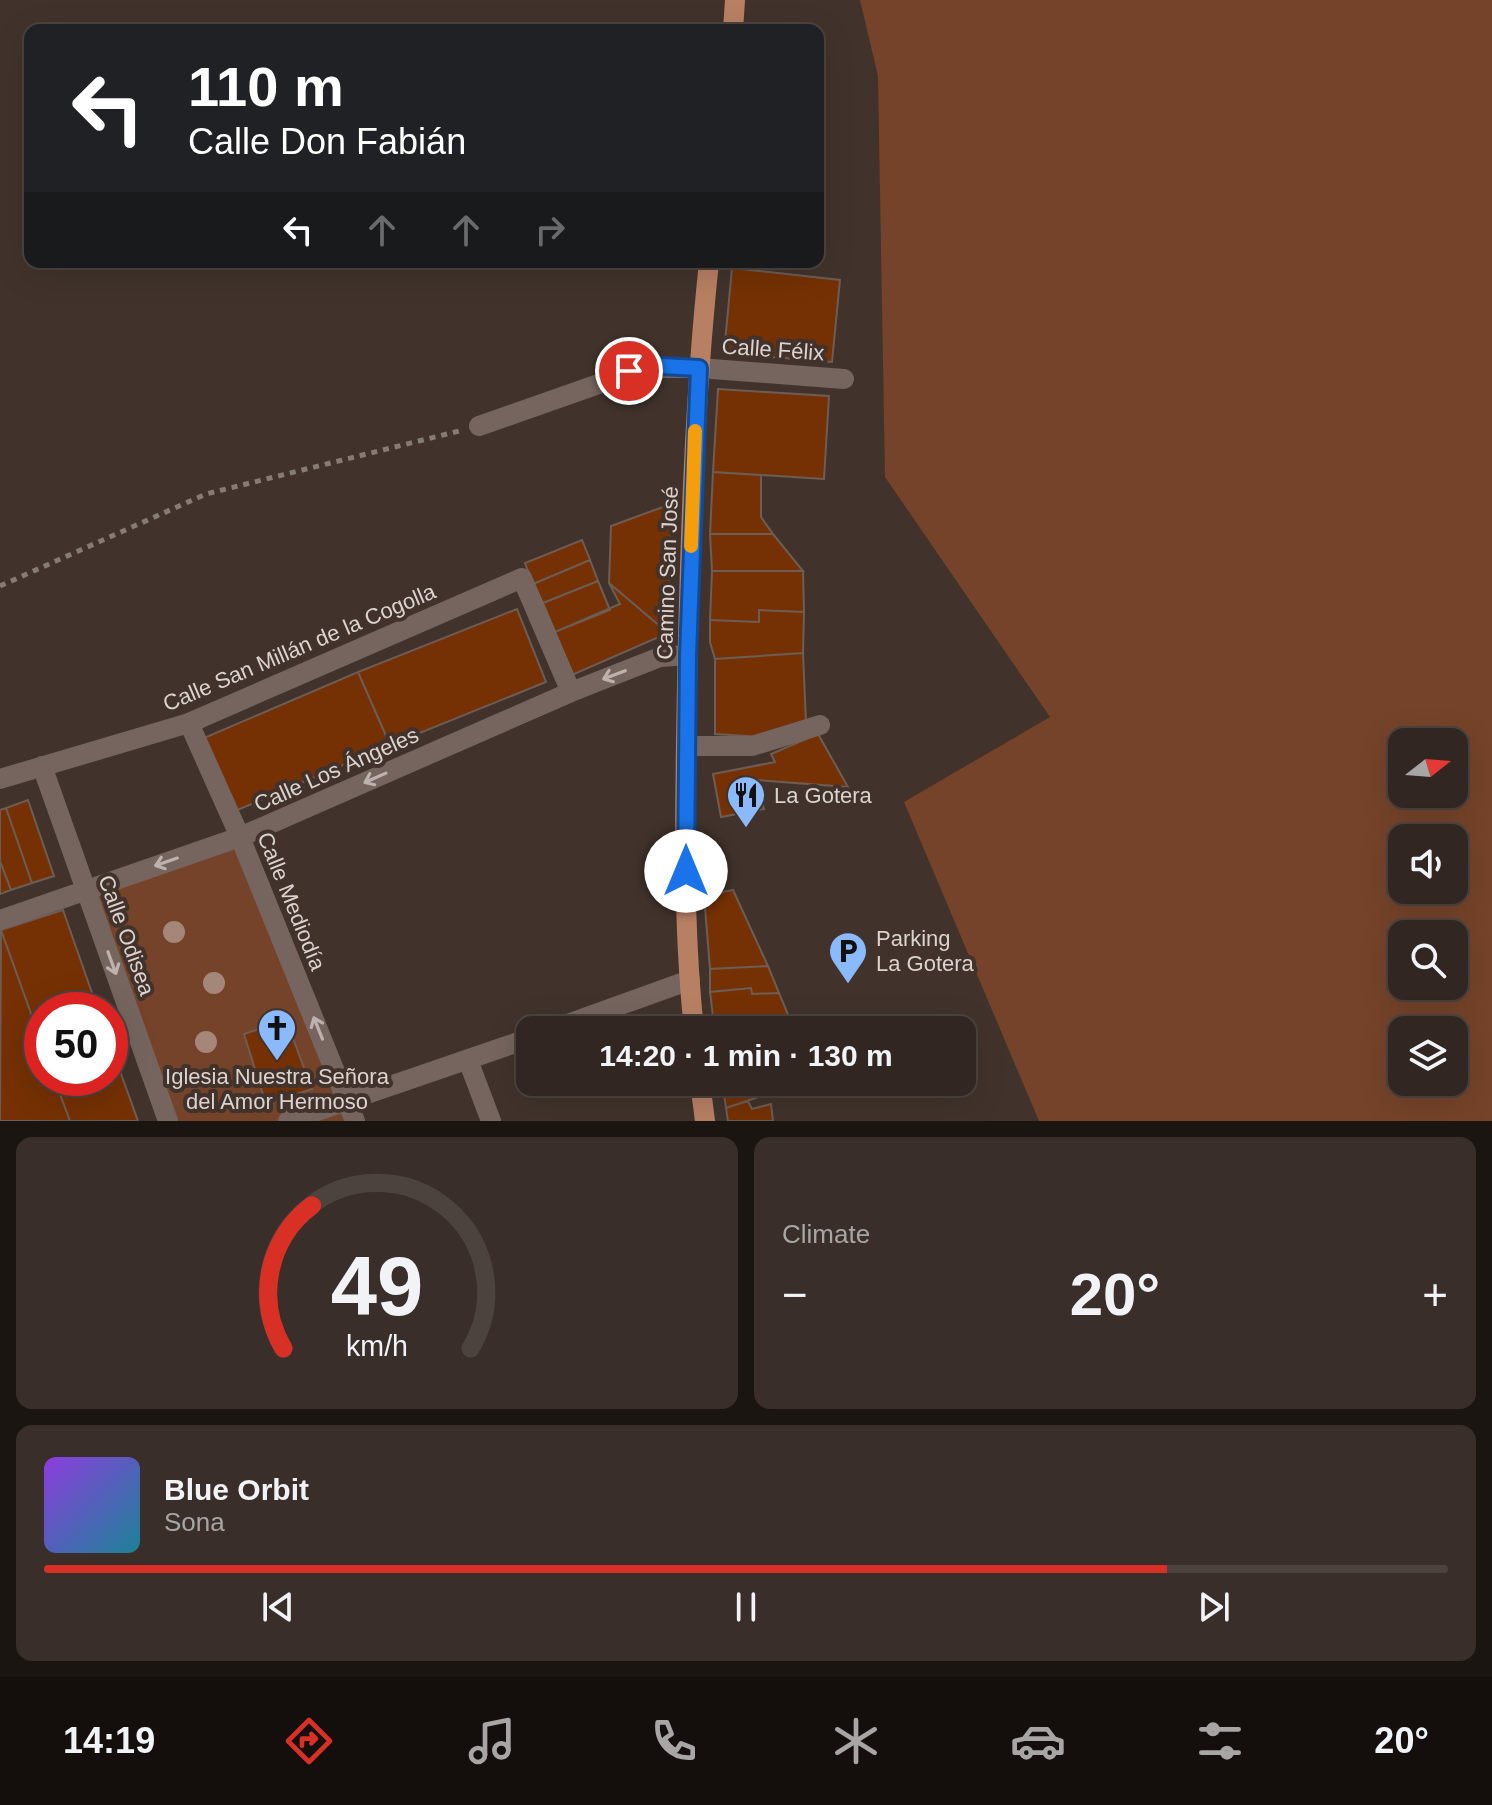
<!DOCTYPE html>
<meta charset="utf-8">
<style>
:root{--surface:#312621;--page:#392e2a;--text:#f1f3f6;--muted:#a8a5a5;--line:#4c433f;--accent:#d93025}
body{margin:0;font-family:Helvetica,sans-serif;background:var(--page);color:var(--text);height:100vh;display:flex;flex-direction:column;font-size:30px;white-space:nowrap}
*{box-sizing:border-box;margin:0}
p{font-size:26px;color:var(--muted)}
.icon{flex:none;width:44px;height:44px;fill:none;stroke:currentColor;stroke-width:2;stroke-linecap:round;stroke-linejoin:round}
.map{position:relative;height:1121px;overflow:hidden}
.drawer{display:flex;flex-direction:column;gap:16px;padding:16px;background:#1b1512;flex:1}
.drawer>*{flex:none}
.guide{position:absolute;left:24px;top:24px;width:800px;height:244px;border-radius:16px;box-shadow:0 8px 32px #0002,0 0 0 2px var(--line);background:#202124;color:#fff;overflow:hidden}
.needle{width:52px;rotate:73deg}
.controls{position:absolute;left:1388px;top:728px;display:grid;gap:16px}
.controls a{display:grid;place-items:center;width:80px;height:80px;border-radius:16px;background:var(--surface);box-shadow:0 8px 32px #0002,0 0 0 2px var(--line);font-size:40px}
.speed{position:absolute;left:24px;top:992px;display:flex;gap:16px;font-size:40px;font-weight:700;text-align:center}
.speed>*{display:grid;place-content:center;width:104px;height:104px;border-radius:50%;background:var(--surface);box-shadow:0 8px 32px #0002,0 0 0 2px var(--line);line-height:1}
.speed .limit{border:12px solid #d22;background:#fff;color:#111}
.pin{position:absolute;display:grid;place-items:center;width:68px;height:68px;color:#fff;margin:-34px;border:4px solid #fff;border-radius:50%;box-shadow:0 2px 8px #0007}
.me{position:absolute;width:88px;margin:-44px;rotate:0deg;stroke-linejoin:round;filter:drop-shadow(0 0 6px #0008)}
.turn{display:flex;align-items:center;gap:28px;height:168px;padding:0 32px;font-size:36px}
.turn .icon{width:104px;height:104px;stroke-width:2.5}
.turn b{display:block;font-size:56px;line-height:68px}
.lanes{display:flex;align-items:center;height:76px;padding:0 32px;background:#0003;justify-content:center;gap:40px;direction:ltr}
.lanes .off{opacity:.35}
.big{font-size:60px;font-weight:700;line-height:1.1}
.drawer .card{flex:1;display:flex;flex-direction:column;justify-content:center;gap:12px;min-width:0;padding:0 28px;border-radius:16px;background:var(--page)}
.drawer .dial{align-items:center;gap:0}
.dial svg{height:208px;overflow:visible;fill:none;stroke:var(--line);stroke-width:7;stroke-linecap:round;text-anchor:middle}
.dial text{fill:var(--text);stroke:none}
.song{display:flex;align-items:center;gap:24px}
.cover{width:96px;height:96px;border-radius:12px;background:linear-gradient(135deg,hsl(270 70% 55%),hsl(190 70% 35%))}
.played{height:8px;border-radius:4px;background:linear-gradient(90deg,var(--accent) 80%,var(--line) 80%)}
.keys{display:flex;justify-content:space-around;direction:ltr}
.heat{display:flex;justify-content:space-between;align-items:center;font-size:44px;direction:ltr}
.drawer .tiles{flex:1;display:grid;gap:16px;grid-template-columns:1fr 1fr}
.card:last-child{grid-column:span 2}
.trip{position:absolute;left:516px;top:1016px;width:460px;height:80px;border-radius:16px;background:var(--surface);box-shadow:0 8px 32px #0002,0 0 0 2px var(--line);font-weight:700;line-height:80px;text-align:center}
.tabs{display:flex;height:128px;justify-content:space-around;align-items:center;background:#140f0d;color:var(--muted)}
.tabs .icon{width:56px;height:56px}
.tabs .on{color:var(--accent)}
.tabs b{font-size:36px;color:var(--text)}
.map>svg:first-child{display:block}
.green{fill:#754329;fill-rule:evenodd}
.building{fill:#753103;stroke:#6c5d55;stroke-width:2}
.lines{fill:none;stroke-linecap:round;stroke-linejoin:round}
.path{stroke:#867b75;stroke-width:5;stroke-dasharray:6 6;stroke-linecap:butt}
.minor{stroke:#75655e;stroke-width:20}
.major{stroke:#b88063;stroke-width:20}
.tree{fill:#a58779}
.oneway{stroke:#bdb2ad}
.route-casing{stroke:#114b97;stroke-width:20}
.route{stroke:#1a73e8;stroke-width:14}
.slow{stroke:#f59e0b;stroke-width:14}
.labels{text-anchor:middle;stroke-width:8;stroke-linejoin:round;paint-order:stroke}
.street-label{font-size:22px;fill:#dcd3cf;stroke:#41332c}
.poi-label{font-size:22px;fill:#dcd3cf;stroke:#41332c;text-anchor:start}
</style>
<div class="map">
<svg width="1492" height="1121" viewBox="0 0 1492 1121">
<rect width="100%" height="100%" fill="#41332c"/>
<path class="green" d="M 860,0 L 1492,0 L 1492,1121 L 1039,1121 L 904,802 L 1050,717 L 885,477 L 878,76 ZM 1402,742 L 1454,742 L 1454,794 L 1402,794 ZM 1402,838 L 1454,838 L 1454,890 L 1402,890 ZM 1402,934 L 1454,934 L 1454,986 L 1402,986 ZM 1402,1030 L 1454,1030 L 1454,1082 L 1402,1082 Z
M 240,837 L 355,1121 L 167,1121 L 86,889 Z"/>
<path class="building" d="M 732,268 L 840,280 L 832,362 L 724,353 Z
M 718,389 L 829,396 L 824,479 L 713,472 Z
M 713,472 L 761,475 L 761,517 L 773,534 L 710,534 Z
M 671,504 L 668,633 L 609,583 L 611,526 Z
M 710,534 L 773,534 L 803,571 L 712,571 Z
M 582,540 L 590,560 L 533,584 L 525,563 Z
M 590,560 L 598,581 L 543,603 L 533,584 Z
M 712,571 L 803,571 L 804,612 L 759,610 L 759,622 L 710,620 Z
M 598,581 L 610,610 L 555,632 L 543,603 Z
M 609,583 L 668,633 L 572,675 L 555,632 L 620,604 Z
M 517,609 L 546,682 L 390,745 L 358,672 Z
M 759,610 L 804,612 L 803,653 L 715,659 L 710,642 L 710,620 L 759,622 Z
M 803,653 L 806,723 L 762,737 L 715,734 L 715,659 Z
M 358,672 L 390,745 L 235,811 L 204,738 Z
M 818,734 L 848,787 L 756,780 L 764,809 L 721,817 L 713,774 L 775,762 L 771,754 Z
M 28,800 L 54,876 L 32,883 L 6,808 Z
M 6,808 L 32,883 L 11,890 L 0,861 L 0,810 Z
M 0,861 L 11,890 L 0,894 Z
M 733,890 L 768,966 L 710,969 L 704,895 Z
M 63,910 L 98,1010 L 42,1010 L 42,1044 L 1,930 Z
M 1,930 L 42,1044 L 42,1078 L 54,1078 L 70,1121 L 0,1121 Z
M 768,966 L 779,993 L 752,994 L 751,988 L 710,992 L 710,969 Z
M 751,988 L 752,994 L 779,993 L 789,1017 L 714,1025 L 710,992 Z
M 789,1017 L 794,1030 L 773,1030 L 772,1026 L 761,1030 L 714,1030 L 714,1025 Z
M 286,1020 L 312,1089 L 266,1104 L 244,1034 Z
M 110,1043 L 138,1121 L 70,1121 L 54,1078 L 110,1078 Z
M 722,1082 L 777,1082 L 779,1090 L 726,1108 Z
M 748,1101 L 752,1109 L 771,1104 L 773,1121 L 728,1121 L 726,1108 Z"/>
<g class="lines">
<path class="path" d="M 0,586 L 206,494 L 459,431"/>
<path class="minor" d="M 479,426 L 644,368 L 699,368 L 844,379
M 189,723 L 240,837 L 355,1121
M 686,746 L 752,746 L 820,725
M 42,766 L 168,1121
M 0,779 L 189,723 L 522,578 L 571,692
M 0,920 L 240,837 L 571,692 L 660,657 L 688,655
M 551,1030 L 690,980
M 468,1060 L 491,1121
M 288,1121 L 530,1038"/>
<path class="major" d="M 733,30 L 735,0
M 694,1030 C 682,916 685,800 687,685 C 690,544 694,403 709,262
M 700,1082 L 705,1121"/>
</g>
<g class="tree">
<circle cx="174" cy="932" r="11"/>
<circle cx="214" cy="983" r="11"/>
<circle cx="206" cy="1042" r="11"/>
</g>
<defs><path id="oneway-shaft" d="M-6 0H5M1.5-3L5.5 0L1.5 3" fill="none" stroke-width="1.6" stroke-linecap="round" stroke-linejoin="round" transform="scale(2)"/></defs>
<g class="oneway">
<use href="#oneway-shaft" transform="translate(614 675) rotate(159)"/>
<use href="#oneway-shaft" transform="translate(375 778) rotate(156)"/>
<use href="#oneway-shaft" transform="translate(166 862) rotate(161)"/>
<use href="#oneway-shaft" transform="translate(112 963) rotate(70)"/>
<use href="#oneway-shaft" transform="translate(318 1028) rotate(-112)"/>
</g>
<g class="lines">
<defs>
<path id="route" d="M 629,371 L 661,366 L 699,368 L 688,655 L 686,871"/>
</defs>
<use href="#route" class="route-casing"/>
<use href="#route" class="route"/>
<path class="slow" d="M 691,546 L 695,431"/>
</g>
<defs>
<symbol id="restaurant-pin" viewBox="-11 -11 22 30"><path d="M0 17L-7.5 6A9.5 9.5 0 1 1 7.5 6Z" fill="#8bbafc" stroke="#41332c"/><path d="M-5-6h1v4h1v-4h1v4h1v-4h1v5L-1.5 .5V6h-2V.5L-5-1ZM5-6V6H3V1.5H1.5Q1.5-4 5-6Z" fill="#111"/></symbol>
<symbol id="parking-pin" viewBox="-11 -11 22 30"><path d="M0 17L-7.5 6A9.5 9.5 0 1 1 7.5 6Z" fill="#8bbafc" stroke="#41332c"/><path d="M-3.5-5.5H1a3.5 3.5 0 0 1 0 7H-1V5.5H-3.5ZM-1-3.4V-.6H.8a1.4 1.4 0 0 0 0-2.8Z" fill="#111"/></symbol>
<symbol id="church-pin" viewBox="-11 -11 22 30"><path d="M0 17L-7.5 6A9.5 9.5 0 1 1 7.5 6Z" fill="#8bbafc" stroke="#41332c"/><path d="M-1.2-6h2.4v3.5h3.3v2.4h-3.3V6h-2.4V-.1h-3.3v-2.4h3.3Z" fill="#111"/></symbol>
</defs>
<g fill-rule="evenodd">
<use href="#restaurant-pin" x="724" y="773" width="44" height="60"/>
<use href="#parking-pin" x="826" y="929" width="44" height="60"/>
<use href="#church-pin" x="255" y="1006" width="44" height="60"/>
</g>
<g class="labels">
<g class="street-label">
<text transform="translate(773 349) rotate(4)" y="8">Calle Félix</text>
<text transform="translate(667 573) rotate(-88)" y="8">Camino San José</text>
<text transform="translate(299 647) rotate(-23)" y="8">Calle San Millán de la Cogolla</text>
<text transform="translate(336 769) rotate(-24)" y="8">Calle Los Ángeles</text>
<text transform="translate(292 901) rotate(68)" y="8">Calle Mediodía</text>
<text transform="translate(127 935) rotate(70)" y="8">Calle Odisea</text>
</g>
<g class="poi-label">
<text x="774" y="803">La Gotera</text>
<text x="876" y="946">Parking<tspan x="876" dy="25">La Gotera</tspan></text>
<text x="277" y="1084" text-anchor="middle">Iglesia Nuestra Señora<tspan x="277" dy="25">del Amor Hermoso</tspan></text>
</g>
</g>
</svg>
<div class="controls">
<a><svg class="needle" viewBox="-14 -14 28 28"><path d="M0-13l5 13h-10z" fill="#e53935"/><path d="M0 13l5-13h-10z" fill="#a8a5a5"/></svg></a>
<a><svg class="icon" aria-label="sound" viewBox="0 0 24 24"><path d="M4 9h4l5-4v14l-5-4H4zM17 9q2 3 0 6"/></svg></a>
<a><svg class="icon" aria-label="search" viewBox="0 0 24 24"><circle cx="10" cy="10" r="6"/><path d="M15 15l6 6"/></svg></a>
<a><svg class="icon" aria-label="layers" viewBox="0 0 24 24"><path d="M12 4l9 5-9 5-9-5zM3 14l9 5 9-5"/></svg></a>
</div>
<div class="speed"><div class="limit">50</div></div>
<div class="pin" style="left:629px;top:371px;background:#d93025"><svg class="icon" aria-label="arrive" viewBox="0 0 24 24"><path d="M6 21V4h12l-3 4 3 4H6"/></svg></div>
<svg class="me" style="left:686px;top:871px" viewBox="-20 -20 40 40"><circle r="19" fill="#fff"/><path d="M0-13L10 11 0 6-10 11z" fill="#1a73e8"/></svg>
<div class="trip">14:20 · 1 min · 130 m</div>
<div class="guide">
<div class="turn"><svg class="icon" aria-label="left" viewBox="0 0 24 24"><path d="M17 20v-9H6M10 6l-5 5 5 5"/></svg><div><b>110 m</b>Calle Don Fabián</div></div>
<div class="lanes"><svg class="icon" aria-label="left" viewBox="0 0 24 24"><path d="M17 20v-9H6M10 6l-5 5 5 5"/></svg><svg class="icon off" aria-label="ahead" viewBox="0 0 24 24"><path d="M12 20V5M6 11l6-6 6 6"/></svg><svg class="icon off" aria-label="ahead" viewBox="0 0 24 24"><path d="M12 20V5M6 11l6-6 6 6"/></svg><svg class="icon off" aria-label="right" viewBox="0 0 24 24"><path d="M7 20v-9h11M14 6l5 5-5 5"/></svg></div>
</div>
</div>
<section class="drawer">
<div class="tiles">
<div class="card dial"><svg viewBox="0 0 100 80">
<path d="M14 69A42 42 0 1 1 86 69"/>
<path d="M14 69A42 42 0 0 1 25 14" stroke="#d93025"/>
<text x="50" y="56" font-size="32" font-weight="700">49</text>
<text x="50" y="72" font-size="11">km/h</text>
</svg></div>
<div class="card"><p>Climate</p>
<div class="heat"><a>−</a><b class="big">20°</b><a>+</a></div>
</div>
<div class="card">
<div class="song"><i class="cover"></i><div><b>Blue Orbit</b><p>Sona</p></div></div>
<div class="played"></div>
<div class="keys"><svg class="icon" aria-label="previous" viewBox="0 0 24 24"><path d="M18 5L8 12l10 7zM5 5v14"/></svg><svg class="icon" aria-label="pause" viewBox="0 0 24 24"><path d="M8 5v14M16 5v14"/></svg><svg class="icon" aria-label="next" viewBox="0 0 24 24"><path d="M6 5l10 7-10 7zM19 5v14"/></svg></div>
</div>
</div>
</section>
<nav class="tabs">
<b>14:19</b>
<svg class="icon on" aria-label="directions" viewBox="0 0 24 24"><path d="M12 3l9 9-9 9-9-9zM9 14v-3h6M13 9l2 2-2 2"/></svg>
<svg class="icon" aria-label="music" viewBox="0 0 24 24"><path d="M9 18V5l10-2v13"/><circle cx="6" cy="18" r="3"/><circle cx="16" cy="16" r="3"/></svg>
<svg class="icon" aria-label="phone" viewBox="0 0 24 24"><path d="M5 4h4l2 5-3 2q2 4 5 5l2-3 5 2v4C11 20 4 13 5 4z"/></svg>
<svg class="icon" aria-label="climate" viewBox="0 0 24 24"><path d="M12 3v18M4 7l16 10M4 17L20 7"/></svg>
<svg class="icon" aria-label="car" viewBox="0 0 24 24"><path d="M5 17H2v-5l4-1 3-4h7l3 4 3 1v5h-3M9 17h6M6 11h13"/><circle cx="7" cy="17" r="2"/><circle cx="17" cy="17" r="2"/></svg>
<svg class="icon" aria-label="filters" viewBox="0 0 24 24"><path d="M4 7h16M4 17h16"/><circle cx="9" cy="7" r="2"/><circle cx="15" cy="17" r="2"/></svg>
<b>20°</b>
</nav>
